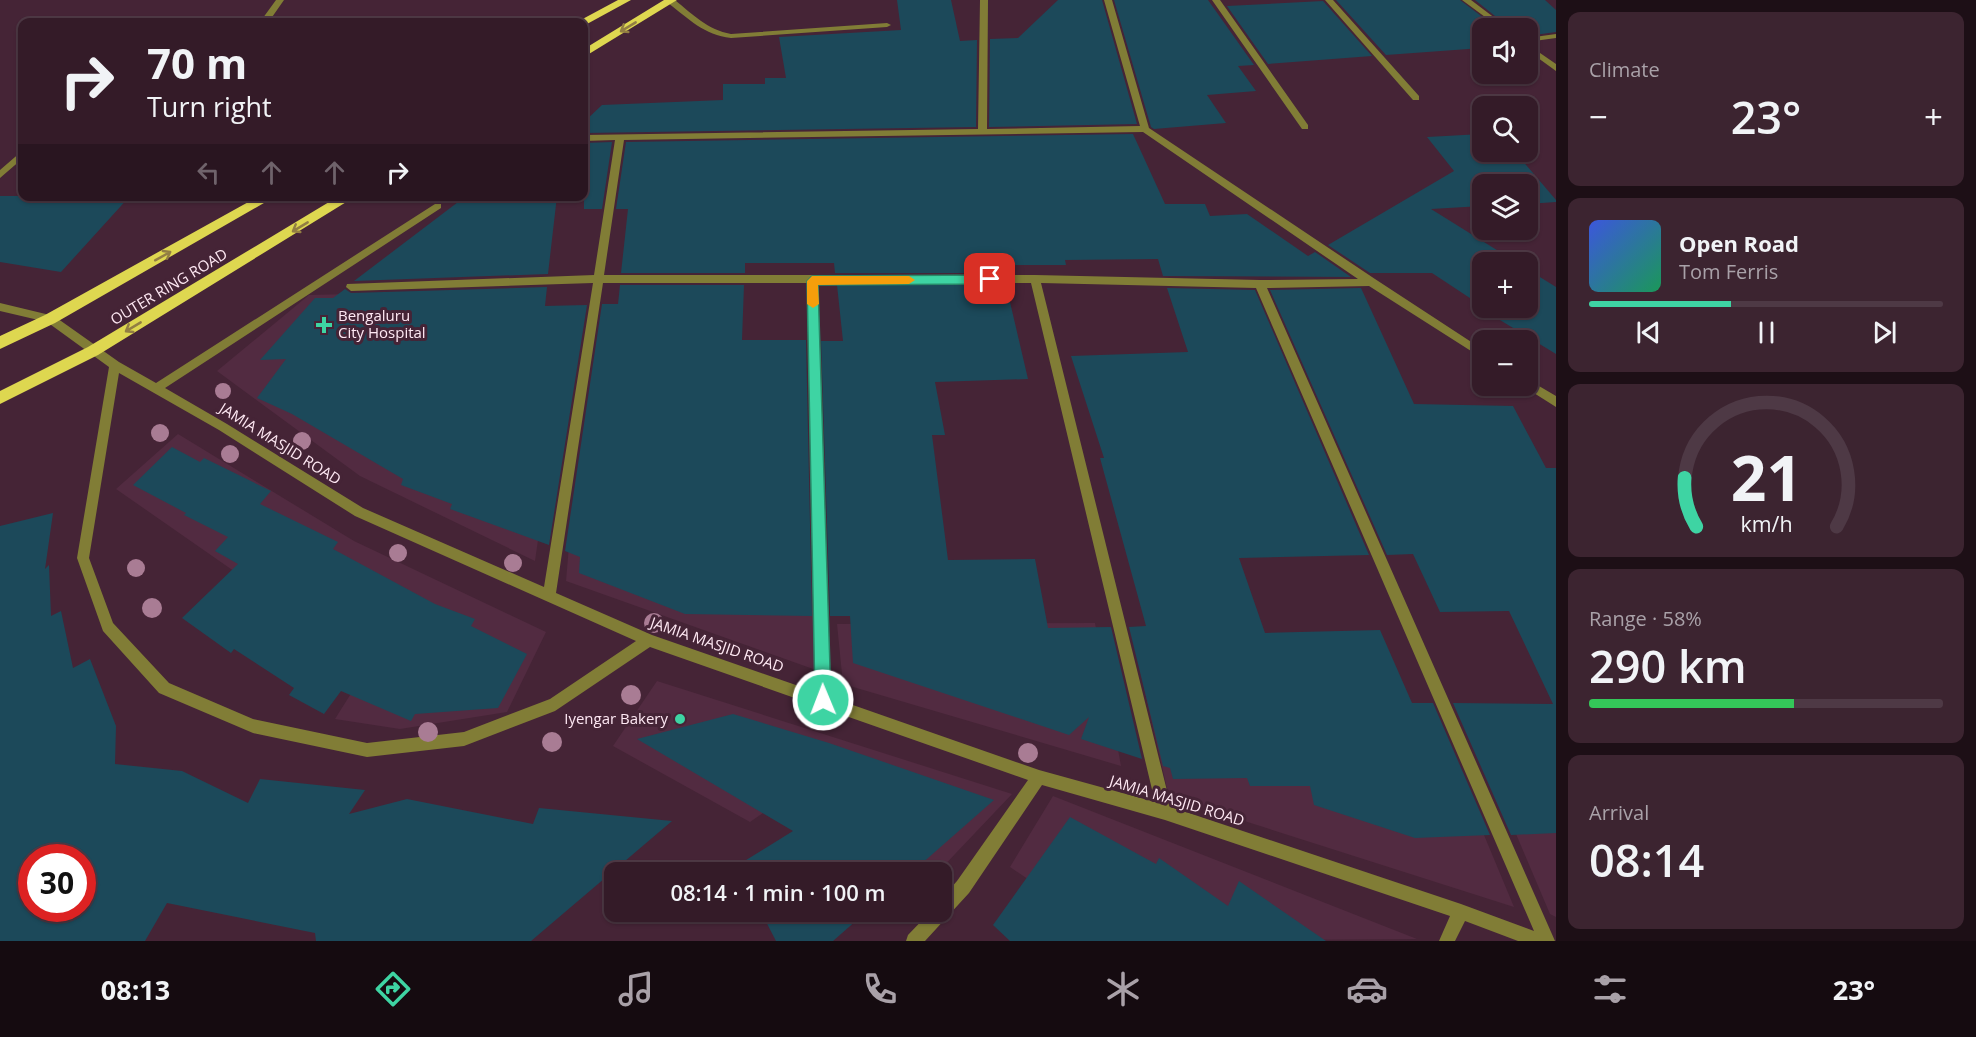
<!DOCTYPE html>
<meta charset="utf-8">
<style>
:root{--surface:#341b28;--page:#3c2430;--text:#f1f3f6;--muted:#a9a1a8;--line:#4e3945;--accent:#3ed4a3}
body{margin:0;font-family:"Open Sans",sans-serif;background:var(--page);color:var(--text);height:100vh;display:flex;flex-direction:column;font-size:22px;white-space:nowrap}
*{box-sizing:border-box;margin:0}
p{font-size:20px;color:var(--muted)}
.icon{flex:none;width:33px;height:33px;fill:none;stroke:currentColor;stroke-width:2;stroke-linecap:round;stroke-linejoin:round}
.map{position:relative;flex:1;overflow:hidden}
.drawer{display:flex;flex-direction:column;gap:12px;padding:12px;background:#1d0f16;width:420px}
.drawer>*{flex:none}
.banner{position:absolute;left:18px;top:18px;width:570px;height:183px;border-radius:12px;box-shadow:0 2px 4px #0004,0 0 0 2px var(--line);background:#341b28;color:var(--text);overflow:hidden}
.fabs{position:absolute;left:1472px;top:18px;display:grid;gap:12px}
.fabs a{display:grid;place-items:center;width:66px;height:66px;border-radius:12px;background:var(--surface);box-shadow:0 2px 4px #0004,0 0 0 2px var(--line);font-size:30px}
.speed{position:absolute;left:18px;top:844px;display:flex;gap:12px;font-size:30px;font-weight:700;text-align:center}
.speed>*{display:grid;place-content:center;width:78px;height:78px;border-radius:50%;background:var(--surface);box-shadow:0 2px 4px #0004,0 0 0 2px var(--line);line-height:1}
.speed .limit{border:9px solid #d22;background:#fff;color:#111}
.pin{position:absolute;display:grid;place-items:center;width:51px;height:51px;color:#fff;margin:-26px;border-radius:12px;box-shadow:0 3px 9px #0006}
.me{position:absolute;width:66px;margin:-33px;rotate:359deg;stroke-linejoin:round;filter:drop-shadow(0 0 4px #0008)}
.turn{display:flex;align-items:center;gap:21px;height:126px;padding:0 30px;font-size:27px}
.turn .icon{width:78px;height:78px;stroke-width:2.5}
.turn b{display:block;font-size:42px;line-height:51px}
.lanes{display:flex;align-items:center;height:57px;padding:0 30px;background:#0003;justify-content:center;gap:30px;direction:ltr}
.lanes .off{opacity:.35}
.big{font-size:45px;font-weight:600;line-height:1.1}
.drawer .tile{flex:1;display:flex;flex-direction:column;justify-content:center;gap:9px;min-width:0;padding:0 21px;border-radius:12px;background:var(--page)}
.drawer .dial{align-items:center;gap:0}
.dial svg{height:156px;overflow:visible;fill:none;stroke:var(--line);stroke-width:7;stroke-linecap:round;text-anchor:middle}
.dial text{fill:var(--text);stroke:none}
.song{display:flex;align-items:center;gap:18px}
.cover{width:72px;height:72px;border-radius:9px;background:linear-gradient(135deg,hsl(230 70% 55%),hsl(150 70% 35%))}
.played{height:6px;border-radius:3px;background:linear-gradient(90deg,var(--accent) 40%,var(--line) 40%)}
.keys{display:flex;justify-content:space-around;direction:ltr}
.heat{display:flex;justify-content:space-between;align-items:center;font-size:33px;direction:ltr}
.charge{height:9px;border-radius:4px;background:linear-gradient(90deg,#34c759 58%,var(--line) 0)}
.trip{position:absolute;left:604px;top:862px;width:348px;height:60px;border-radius:12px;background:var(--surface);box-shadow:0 2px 4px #0004,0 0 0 2px var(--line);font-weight:600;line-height:60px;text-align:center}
.menu{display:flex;height:96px;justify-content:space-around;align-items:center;background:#150b10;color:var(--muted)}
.menu .icon{width:42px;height:42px}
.menu .selected{color:var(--accent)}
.menu b{font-size:27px;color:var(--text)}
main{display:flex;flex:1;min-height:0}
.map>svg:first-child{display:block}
.built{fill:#522b41}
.building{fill:#1c495a;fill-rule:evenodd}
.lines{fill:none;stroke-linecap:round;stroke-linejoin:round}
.minor{fill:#817d36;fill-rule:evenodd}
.trunk{fill:#ded750;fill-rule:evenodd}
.tree{fill:#a97c94}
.oneway{stroke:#927e43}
.route{fill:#3ed4a3;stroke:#288a6a;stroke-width:1.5}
.slow{fill:#f59e0b}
.poi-dot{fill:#3ed4a3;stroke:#452436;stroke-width:2}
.labels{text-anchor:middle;stroke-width:6;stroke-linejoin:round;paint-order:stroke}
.street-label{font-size:15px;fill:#fee8f3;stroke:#452436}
.poi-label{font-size:15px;fill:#fee8f3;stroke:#452436;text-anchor:start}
</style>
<main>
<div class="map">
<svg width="1556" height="941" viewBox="0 0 1556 941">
<rect width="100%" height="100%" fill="#452436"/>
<path class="built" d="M 395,293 L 548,471 L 535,561 L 360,476 L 217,371 L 309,295 Z
M 178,434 L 354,541 L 546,632 L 507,712 L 400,729 L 335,719 L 369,665 L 116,489 Z
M 570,534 L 810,551 L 816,670 L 566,581 Z
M 1095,623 L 1121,766 L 843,684 L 837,624 Z
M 1132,635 L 1454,763 L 1514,907 L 1169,797 Z
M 657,681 L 1012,794 L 937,873 L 909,873 L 816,776 L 750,822 L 613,746 Z
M 1488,768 L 1556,770 L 1556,917 L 1550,914 Z
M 1053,796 L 1417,939 L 1119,941 L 1010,867 Z"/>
<path class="building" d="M 897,0 L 951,0 L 960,41 L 977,40 L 976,127 L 584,133 L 584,122 L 602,105 L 723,100 L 723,84 L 765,84 L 765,78 L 786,78 L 779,37 L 901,30 Z
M 1058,0 L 1102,0 L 1137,124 L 989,127 L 990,39 L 1018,38 Z
M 1114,0 L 1208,0 L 1254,65 L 1238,66 L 1256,91 L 1207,95 L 1226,123 L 1154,129 L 1151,127 Z
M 1336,0 L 1460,0 L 1497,28 L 1482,28 L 1482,48 L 1386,55 Z
M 1475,0 L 1545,0 L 1556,10 L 1556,32 L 1527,36 L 1527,28 L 1510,28 Z
M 1323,1 L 1372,56 L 1268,64 L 1227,6 Z
M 1133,134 L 1165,204 L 1205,204 L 1210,216 L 1247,214 L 1308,256 L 1315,252 L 1351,277 L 1163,276 L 1158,259 L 1065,260 L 1066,265 L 1002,265 L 1003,273 L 835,273 L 834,263 L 745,263 L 745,273 L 621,273 L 628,209 L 616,209 L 626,142 Z
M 1482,134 L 1482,152 L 1515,152 L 1556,200 L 1556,202 L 1527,204 L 1527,184 L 1482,184 L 1482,206 L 1431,209 L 1516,262 L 1482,262 L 1482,306 L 1432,273 L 1370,273 L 1328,245 L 1454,171 L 1427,137 Z
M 612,142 L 602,209 L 584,209 L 584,143 Z
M 0,196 L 130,196 L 61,272 L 0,262 Z
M 466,196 L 557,196 L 548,274 L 354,281 Z
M 1527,269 L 1556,287 L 1556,354 L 1490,314 L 1492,312 L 1485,308 L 1527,308 Z
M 620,285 L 744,285 L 742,340 L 806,340 L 812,616 L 685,614 L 579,573 L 580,557 L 565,551 L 602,304 L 618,304 Z
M 837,285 L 1006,285 L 1028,379 L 935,382 L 945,435 L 932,435 L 948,560 L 1035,559 L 1048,628 L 1111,627 L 1142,759 L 1081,739 L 1089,717 L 1069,735 L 853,663 L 850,616 L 830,616 L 821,341 L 843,341 Z
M 547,287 L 545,306 L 587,305 L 549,545 L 450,509 L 452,504 L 401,485 L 403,479 L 292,414 L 257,398 L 286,359 L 260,360 L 315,298 L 333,298 L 345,289 L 351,293 Z
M 1167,288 L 1255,290 L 1369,555 L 1239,558 L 1265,633 L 1380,630 L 1412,703 L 1433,703 L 1490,835 L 1415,838 L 1314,805 L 1310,786 L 1250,786 L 1247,778 L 1173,779 L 1170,768 L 1163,766 L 1129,627 L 1146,626 L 1100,458 L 1104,458 L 1071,356 L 1188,352 Z
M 1361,288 L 1414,404 L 1513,406 L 1546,468 L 1556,468 L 1556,833 L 1511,835 L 1453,703 L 1553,704 L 1509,611 L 1440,612 L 1413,554 L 1387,555 L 1270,290 Z
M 172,447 L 200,462 L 204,458 L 271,491 L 260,504 L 338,542 L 333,549 L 435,604 L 475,619 L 471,626 L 527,654 L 498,708 L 415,714 L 411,721 L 341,691 L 324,714 L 289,695 L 294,688 L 234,649 L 231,653 L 182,618 L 238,564 L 215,551 L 228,537 L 184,515 L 186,513 L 133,485 Z
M 53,513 L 45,569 L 49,565 L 51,616 L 61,611 L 73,668 L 90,659 L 116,726 L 115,764 L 182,771 L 248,803 L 260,779 L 365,790 L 349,814 L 407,799 L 533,824 L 539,808 L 672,821 L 531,941 L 316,941 L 315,933 L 167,903 L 145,941 L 0,941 L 0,526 ZM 32,858 L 82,858 L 82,909 L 32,909 Z
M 733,714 L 829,743 L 994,800 L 911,873 L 742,873 L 738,865 L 793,831 L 637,739 Z
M 1070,817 L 1156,864 L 1159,858 L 1228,906 L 1239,881 L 1326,941 L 1010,941 L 993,925 Z
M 761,912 L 866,912 L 833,941 L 776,941 Z"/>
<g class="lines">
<path class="minor" d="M 276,0 L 284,0 L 270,20 L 280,20 L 284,22 L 260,22 Z
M 668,0 L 675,0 C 692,14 708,30 731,34 L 887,23 L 891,25 L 887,27 L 731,38 C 704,35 689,19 668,3 Z
M 980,0 L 988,0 L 987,129 L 1140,126 L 1104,0 L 1112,0 L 1149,128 L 1375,279 L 1482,349 L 1482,358 L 1369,286 L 1267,288 L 1555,941 L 1518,941 L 1465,921 L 1455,941 L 1439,941 L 1450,916 L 1165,820 L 1042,785 L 969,893 L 925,941 L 906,941 L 908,935 L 930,912 L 942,912 L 942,898 L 957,881 L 1028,780 L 650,647 L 555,711 L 464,746 L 367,757 L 253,733 L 159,693 L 103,631 L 77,558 L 109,367 L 47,322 L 0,311 L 0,303 L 54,316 L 119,362 L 156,383 L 435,204 L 441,204 L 441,208 L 165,388 L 227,424 L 363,508 L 544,587 L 593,283 L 351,291 L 346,287 L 347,284 L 594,275 L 615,140 L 584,141 L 584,135 L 978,129 ZM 1143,132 L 1358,279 L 1260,280 L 1035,275 L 604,275 L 624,140 ZM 603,283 L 807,283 L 816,692 L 652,635 L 556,593 ZM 817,283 L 1031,283 L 1155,802 L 1039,770 L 830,697 ZM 1041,283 L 1256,288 L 1534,931 L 1461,904 L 1171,807 ZM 119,373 L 219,430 L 355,516 L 636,641 L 550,699 L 464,732 L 367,743 L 253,719 L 169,683 L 113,623 L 89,558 Z
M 1212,0 L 1220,0 L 1308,125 L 1308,129 L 1302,129 Z
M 1325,0 L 1333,0 L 1419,96 L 1419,100 L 1413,100 Z
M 1462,0 L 1471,0 L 1508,28 L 1500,28 Z
M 1556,34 L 1556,38 L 1527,42 L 1527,38 Z
M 1527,44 L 1556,64 L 1556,71 L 1527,50 Z
M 22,151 L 22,159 L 0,178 L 0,170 Z
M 1527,379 L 1556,396 L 1556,407 L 1523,386 L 1527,386 Z"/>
<path class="trunk" d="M 618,0 L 631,0 L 587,24 L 577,22 Z
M 664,0 L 677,0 L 584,57 L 584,49 Z
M 259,196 L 276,196 L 55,323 L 0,349 L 0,336 L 45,315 Z
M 339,196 L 356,196 L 98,355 L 0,404 L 0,391 L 88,347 Z"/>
</g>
<g class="tree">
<circle cx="223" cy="391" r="8"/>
<circle cx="160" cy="433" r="9"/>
<circle cx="302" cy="441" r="9"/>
<circle cx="230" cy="454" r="9"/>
<circle cx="398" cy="553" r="9"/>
<circle cx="513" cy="563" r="9"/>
<circle cx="136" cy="568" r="9"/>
<circle cx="152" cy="608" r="10"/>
<circle cx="654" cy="623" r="10"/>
<circle cx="631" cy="695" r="10"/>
<circle cx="428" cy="732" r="10"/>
<circle cx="552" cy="742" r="10"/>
<circle cx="1028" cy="753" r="10"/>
</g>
<defs><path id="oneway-shaft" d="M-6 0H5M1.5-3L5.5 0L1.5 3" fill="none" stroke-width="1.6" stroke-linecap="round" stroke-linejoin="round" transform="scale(1.5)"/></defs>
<g class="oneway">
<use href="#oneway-shaft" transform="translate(628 27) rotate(149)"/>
<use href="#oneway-shaft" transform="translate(300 227) rotate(149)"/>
<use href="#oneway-shaft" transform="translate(163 256) rotate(-29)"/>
<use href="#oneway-shaft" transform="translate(133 327) rotate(149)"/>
</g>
<path class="route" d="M 990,275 L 996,279 L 990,284 L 818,285 L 831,700 L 829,706 L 823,708 L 818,706 L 815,700 L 807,281 L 812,276 Z"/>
<path class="slow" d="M 812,276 L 909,276 L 915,280 L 909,284 L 818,285 L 819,304 L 813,308 L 807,304 L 807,281 Z"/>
<g class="poi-dot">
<path d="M321 316h6v6h6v6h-6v6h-6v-6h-6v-6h6z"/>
<circle cx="680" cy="719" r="6"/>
</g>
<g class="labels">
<g class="street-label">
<text transform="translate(169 287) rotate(-31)" y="5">OUTER RING ROAD</text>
<text transform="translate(280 444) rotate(32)" y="5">JAMIA MASJID ROAD</text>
<text transform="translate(717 645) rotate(19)" y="5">JAMIA MASJID ROAD</text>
<text transform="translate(1177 801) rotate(17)" y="5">JAMIA MASJID ROAD</text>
</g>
<g class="poi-label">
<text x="338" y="321">Bengaluru<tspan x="338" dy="17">City Hospital</tspan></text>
<text x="668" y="724" text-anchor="end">Iyengar Bakery</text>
</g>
</g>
</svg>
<div class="fabs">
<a><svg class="icon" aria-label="sound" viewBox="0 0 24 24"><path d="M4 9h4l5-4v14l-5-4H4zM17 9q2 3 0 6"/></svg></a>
<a><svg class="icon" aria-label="search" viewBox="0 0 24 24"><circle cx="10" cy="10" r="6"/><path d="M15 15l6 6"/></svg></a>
<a><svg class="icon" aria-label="layers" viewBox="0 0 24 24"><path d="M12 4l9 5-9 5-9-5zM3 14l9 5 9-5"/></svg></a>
<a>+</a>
<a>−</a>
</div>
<div class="speed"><div class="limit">30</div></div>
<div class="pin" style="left:990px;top:279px;background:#d93025"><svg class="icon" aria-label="arrive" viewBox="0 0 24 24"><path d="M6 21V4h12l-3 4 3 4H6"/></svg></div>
<svg class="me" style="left:823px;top:700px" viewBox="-20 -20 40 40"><circle r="17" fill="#3ed4a3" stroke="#fff" stroke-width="3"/><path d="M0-11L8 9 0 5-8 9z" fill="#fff"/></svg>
<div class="trip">08:14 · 1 min · 100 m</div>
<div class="banner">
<div class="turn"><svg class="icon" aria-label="right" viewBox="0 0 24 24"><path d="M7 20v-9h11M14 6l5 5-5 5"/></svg><div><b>70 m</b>Turn right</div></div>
<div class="lanes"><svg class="icon off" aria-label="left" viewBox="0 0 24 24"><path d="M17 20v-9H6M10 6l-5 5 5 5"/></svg><svg class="icon off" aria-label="ahead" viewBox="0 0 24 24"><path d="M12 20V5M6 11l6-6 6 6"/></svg><svg class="icon off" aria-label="ahead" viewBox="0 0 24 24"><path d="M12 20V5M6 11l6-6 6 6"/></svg><svg class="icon" aria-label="right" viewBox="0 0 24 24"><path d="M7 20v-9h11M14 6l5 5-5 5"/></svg></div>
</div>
</div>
<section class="drawer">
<div class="tile"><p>Climate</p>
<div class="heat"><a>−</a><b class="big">23°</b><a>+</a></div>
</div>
<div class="tile">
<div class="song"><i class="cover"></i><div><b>Open Road</b><p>Tom Ferris</p></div></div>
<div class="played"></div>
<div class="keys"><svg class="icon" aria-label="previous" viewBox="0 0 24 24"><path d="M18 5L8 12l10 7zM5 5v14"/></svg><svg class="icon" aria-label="pause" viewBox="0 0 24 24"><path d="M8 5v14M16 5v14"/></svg><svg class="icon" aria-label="next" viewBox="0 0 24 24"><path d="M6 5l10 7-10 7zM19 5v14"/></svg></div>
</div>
<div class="tile dial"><svg viewBox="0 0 100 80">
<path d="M14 69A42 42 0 1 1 86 69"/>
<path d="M14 69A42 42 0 0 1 8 44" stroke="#3ed4a3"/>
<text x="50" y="56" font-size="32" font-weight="700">21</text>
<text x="50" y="72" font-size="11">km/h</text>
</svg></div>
<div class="tile"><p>Range · 58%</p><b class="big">290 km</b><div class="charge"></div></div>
<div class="tile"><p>Arrival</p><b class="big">08:14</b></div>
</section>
</main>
<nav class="menu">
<b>08:13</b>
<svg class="icon selected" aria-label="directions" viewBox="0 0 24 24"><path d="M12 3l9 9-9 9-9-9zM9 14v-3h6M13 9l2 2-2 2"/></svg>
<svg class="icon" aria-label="music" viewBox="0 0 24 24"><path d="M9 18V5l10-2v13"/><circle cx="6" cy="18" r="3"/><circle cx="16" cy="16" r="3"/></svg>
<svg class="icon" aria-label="phone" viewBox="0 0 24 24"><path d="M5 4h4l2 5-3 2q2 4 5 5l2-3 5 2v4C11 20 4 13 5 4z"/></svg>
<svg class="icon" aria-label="climate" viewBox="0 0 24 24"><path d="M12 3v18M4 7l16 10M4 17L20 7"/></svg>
<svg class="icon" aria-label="car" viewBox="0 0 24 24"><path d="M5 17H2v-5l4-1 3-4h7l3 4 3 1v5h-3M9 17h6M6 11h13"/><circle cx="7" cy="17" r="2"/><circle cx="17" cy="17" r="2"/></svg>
<svg class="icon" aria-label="filters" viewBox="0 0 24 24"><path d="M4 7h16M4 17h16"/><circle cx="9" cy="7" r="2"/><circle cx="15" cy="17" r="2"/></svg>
<b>23°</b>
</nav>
